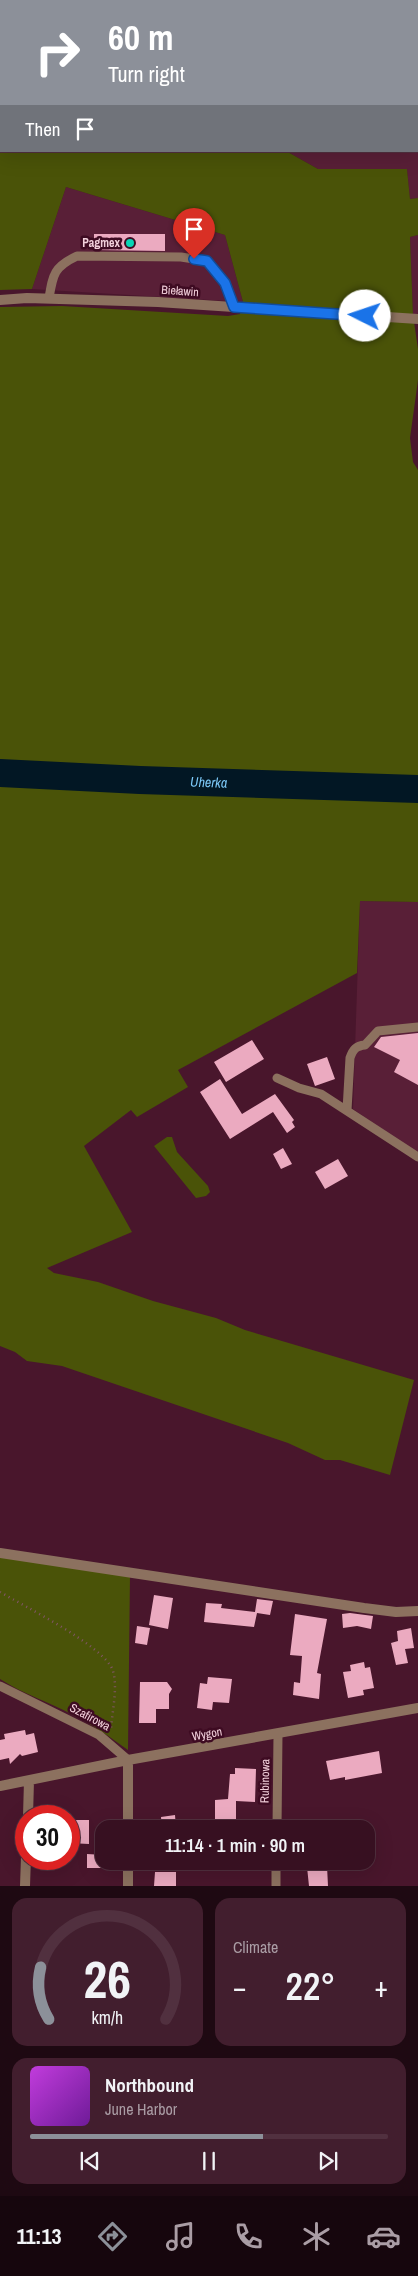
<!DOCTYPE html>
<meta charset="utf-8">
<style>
:root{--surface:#371021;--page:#421e2e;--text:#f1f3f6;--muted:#aa9da5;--line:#51303f;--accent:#8c9099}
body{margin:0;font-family:"Archivo Narrow",sans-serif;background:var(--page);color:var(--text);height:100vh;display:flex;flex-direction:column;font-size:19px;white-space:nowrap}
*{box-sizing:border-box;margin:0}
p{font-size:16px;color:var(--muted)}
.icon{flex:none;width:28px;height:28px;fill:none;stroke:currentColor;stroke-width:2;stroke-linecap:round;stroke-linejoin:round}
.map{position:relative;height:1886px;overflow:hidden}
.sheet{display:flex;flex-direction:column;gap:12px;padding:12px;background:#1e0912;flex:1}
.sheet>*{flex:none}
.hud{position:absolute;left:0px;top:0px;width:419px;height:152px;box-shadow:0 5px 20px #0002,0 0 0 1px var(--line);background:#8c9099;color:#fff;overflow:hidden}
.speed{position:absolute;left:15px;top:1805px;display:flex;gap:10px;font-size:25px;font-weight:700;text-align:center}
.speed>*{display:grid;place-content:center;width:65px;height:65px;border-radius:50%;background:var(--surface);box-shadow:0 5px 20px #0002,0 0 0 1px var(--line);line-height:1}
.speed .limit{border:8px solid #d22;background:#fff;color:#111}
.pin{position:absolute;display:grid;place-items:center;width:42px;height:42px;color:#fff;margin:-51px -21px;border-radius:50% 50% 50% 0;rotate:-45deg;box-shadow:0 0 5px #0007}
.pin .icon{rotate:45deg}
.me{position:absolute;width:55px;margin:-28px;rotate:274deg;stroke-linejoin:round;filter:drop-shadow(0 0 4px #0008)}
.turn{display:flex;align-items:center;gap:18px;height:105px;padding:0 25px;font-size:22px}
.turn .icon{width:65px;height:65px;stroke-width:2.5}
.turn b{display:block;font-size:35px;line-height:42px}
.then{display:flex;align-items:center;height:48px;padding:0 25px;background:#0003;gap:10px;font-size:19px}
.big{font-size:38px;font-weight:600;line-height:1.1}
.sheet .widget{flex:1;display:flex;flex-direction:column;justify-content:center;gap:8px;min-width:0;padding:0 18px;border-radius:15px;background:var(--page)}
.sheet .dial{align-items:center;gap:0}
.dial svg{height:130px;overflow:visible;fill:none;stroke:var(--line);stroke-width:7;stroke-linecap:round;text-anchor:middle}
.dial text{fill:var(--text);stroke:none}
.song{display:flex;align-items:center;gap:15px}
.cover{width:60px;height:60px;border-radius:8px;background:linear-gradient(135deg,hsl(290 70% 55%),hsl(280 70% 35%))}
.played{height:5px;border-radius:2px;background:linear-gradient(90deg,var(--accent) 65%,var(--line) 65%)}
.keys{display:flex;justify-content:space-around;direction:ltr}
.heat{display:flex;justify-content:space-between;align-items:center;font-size:28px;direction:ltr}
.sheet .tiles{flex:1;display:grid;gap:12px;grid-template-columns:1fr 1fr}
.widget:last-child{grid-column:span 2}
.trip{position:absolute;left:95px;top:1820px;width:280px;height:50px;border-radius:15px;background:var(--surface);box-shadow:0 5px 20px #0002,0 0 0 1px var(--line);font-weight:600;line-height:50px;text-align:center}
.dock{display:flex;height:80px;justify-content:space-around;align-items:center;background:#16060d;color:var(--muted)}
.dock .icon{width:35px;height:35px}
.dock .active{color:var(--accent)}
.dock b{font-size:22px;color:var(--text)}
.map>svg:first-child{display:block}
.built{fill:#591f37}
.green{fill:#4a5308}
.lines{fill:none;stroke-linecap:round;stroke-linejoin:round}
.river{stroke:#021724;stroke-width:28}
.building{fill:#ebaac0}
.path{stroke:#825567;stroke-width:2.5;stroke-dasharray:1 4;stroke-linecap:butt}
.lane{stroke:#8c715f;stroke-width:9}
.street{stroke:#8c715f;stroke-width:10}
.route-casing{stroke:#114b97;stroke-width:12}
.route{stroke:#1a73e8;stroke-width:9}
.poi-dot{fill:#07d5b6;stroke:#3e0b22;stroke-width:2}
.labels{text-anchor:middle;stroke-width:5;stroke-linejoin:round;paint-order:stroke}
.poi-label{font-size:12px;font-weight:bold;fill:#f2d0db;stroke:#3e0b22;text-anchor:end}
.street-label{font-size:12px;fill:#f2d0db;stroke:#3e0b22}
.water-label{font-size:14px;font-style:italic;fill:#7cc8f7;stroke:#3e0b22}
</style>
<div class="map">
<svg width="418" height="1886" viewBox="0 0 418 1886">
<rect width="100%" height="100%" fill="#49162c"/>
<path class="built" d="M 0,0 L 396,0 L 397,1 L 1,1 L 1,54 Z
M 418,24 L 418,198 L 410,199 L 407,169 L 318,169 L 286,151 L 418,151 Z
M 66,187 L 225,235 L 243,302 L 32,289 Z
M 418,235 L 418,315 L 413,315 L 410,237 Z
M 360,901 L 418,902 L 418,1154 L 353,1109 Z"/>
<path class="green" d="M 0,53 L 1,151 L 286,151 L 318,169 L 407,169 L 410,199 L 418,198 L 418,235 L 410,237 L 413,315 L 418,349 L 418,380 L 410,438 L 413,462 L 418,470 L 418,902 L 360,901 L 357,973 L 178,1070 L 188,1087 L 137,1117 L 131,1110 L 84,1146 L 132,1232 L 47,1268 L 54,1273 L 98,1282 L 153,1301 L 216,1318 L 245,1330 L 414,1380 L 390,1475 L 340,1460 L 325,1460 L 288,1443 L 62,1366 L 27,1361 L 15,1352 L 0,1346 L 0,307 L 62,306 L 228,316 L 240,314 L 243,302 L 225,235 L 66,187 L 32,289 L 0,290 Z
M 167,1137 L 172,1137 L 177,1152 L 208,1186 L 210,1192 L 206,1196 L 196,1198 L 154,1146 Z
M 0,1556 L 130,1575 L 128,1750 C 110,1737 93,1725 73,1715 C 49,1702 23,1694 0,1679 Z"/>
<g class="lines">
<path class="river" id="s1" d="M 0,773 L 140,780 L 418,789"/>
</g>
<path class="building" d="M 94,234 L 165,234 L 165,251 L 94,250 Z
M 418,1033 L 418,1085 L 394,1072 L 400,1060 L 374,1047 L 381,1037 Z
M 252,1040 L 264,1059 L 226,1082 L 214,1062 Z
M 327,1057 L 335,1079 L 315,1086 L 307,1064 Z
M 220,1079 L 242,1114 L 275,1094 L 294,1120 L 292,1122 L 295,1127 L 287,1133 L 273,1112 L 230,1139 L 200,1092 Z
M 283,1148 L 292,1164 L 281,1169 L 273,1154 Z
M 338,1159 L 348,1176 L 325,1189 L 315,1172 Z
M 154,1595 L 173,1598 L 168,1629 L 149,1625 Z
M 257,1599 L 273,1601 L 270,1615 L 257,1613 L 254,1627 L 204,1622 L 206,1603 L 222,1604 L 221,1608 L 255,1612 Z
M 350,1613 L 373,1616 L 371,1629 L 357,1626 L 343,1628 L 342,1614 Z
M 295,1614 L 327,1619 L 317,1673 L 321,1674 L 319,1699 L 293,1695 L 294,1682 L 300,1683 L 302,1656 L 290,1655 Z
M 137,1626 L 150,1628 L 147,1645 L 135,1643 Z
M 411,1628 L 414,1648 L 405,1649 L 408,1663 L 396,1665 L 391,1643 L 398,1641 L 397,1631 Z
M 364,1662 L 365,1668 L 370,1667 L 374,1688 L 363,1690 L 364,1695 L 348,1698 L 343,1672 L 351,1671 L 350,1665 Z
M 208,1677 L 232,1679 L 229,1703 L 213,1702 L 212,1710 L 197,1708 L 200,1683 L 207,1684 Z
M 140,1682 L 167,1682 L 172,1689 L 169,1694 L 169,1709 L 156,1709 L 156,1723 L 139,1723 Z
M 25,1730 L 26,1735 L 34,1733 L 38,1752 L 22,1756 L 20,1754 L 10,1764 L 9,1758 L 0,1760 L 0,1740 L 5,1739 L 4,1734 Z
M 379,1751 L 382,1773 L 345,1780 L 345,1777 L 330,1780 L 326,1761 Z
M 235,1768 L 256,1769 L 255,1802 L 236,1801 L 236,1822 L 215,1822 L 215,1800 L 228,1799 L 230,1774 L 235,1774 Z
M 175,1815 L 176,1829 L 162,1829 L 161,1817 Z
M 69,1820 L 89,1820 L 89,1844 L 69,1843 Z
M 87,1854 L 104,1855 L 104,1868 L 87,1868 Z
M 327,1866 L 328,1886 L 309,1886 L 307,1867 Z
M 155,1872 L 176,1872 L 176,1886 L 154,1886 Z"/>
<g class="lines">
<path class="path" d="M 0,1592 C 24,1606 106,1647 113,1671 C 118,1688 112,1712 111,1729"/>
<path class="lane" d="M 354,0 L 354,1
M 64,1 L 65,0
M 281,1 L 282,0
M 418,2 L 418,1
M 418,89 L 418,88
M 49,298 C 53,274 54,267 77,256 L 181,257 L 207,261 L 225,283 L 234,307
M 277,1078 L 299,1088 L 321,1094 L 418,1157
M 347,1110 L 350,1058 C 353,1049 356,1046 365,1045 L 378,1031 L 418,1027
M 0,1686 L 99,1735 L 128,1760
M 277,1829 L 278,1734
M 276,1886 L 276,1861"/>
<path class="street" d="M 0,300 L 27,298 L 158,302 L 418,319
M 0,1553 L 364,1608 L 396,1612 L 418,1611
M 0,1786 L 128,1760 L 418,1708
M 28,1816 L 29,1781
M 128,1829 L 128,1760
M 25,1886 L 26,1857
M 128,1886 L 128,1861"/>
</g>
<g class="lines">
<defs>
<path id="route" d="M 194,259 L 207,261 L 225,283 L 234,307 L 365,316"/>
</defs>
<use href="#route" class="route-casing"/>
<use href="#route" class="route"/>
</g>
<circle class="poi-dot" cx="130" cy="243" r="5"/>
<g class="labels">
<g class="poi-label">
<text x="120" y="247">Pagmex</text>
</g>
<g class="street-label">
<text transform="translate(180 291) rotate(4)" y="4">Bieławin</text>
<text transform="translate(90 1717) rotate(28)" y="4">Szafirowa</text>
<text transform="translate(207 1734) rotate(-10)" y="4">Wygon</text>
<text transform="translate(265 1781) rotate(-89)" y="4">Rubinowa</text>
</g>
<g class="water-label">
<text dy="5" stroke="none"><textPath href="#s1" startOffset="209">Uherka</textPath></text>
</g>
</g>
</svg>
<div class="speed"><div class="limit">30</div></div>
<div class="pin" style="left:194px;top:259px;background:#d93025"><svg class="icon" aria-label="arrive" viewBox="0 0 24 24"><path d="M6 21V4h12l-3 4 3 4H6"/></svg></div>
<svg class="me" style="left:365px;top:316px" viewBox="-20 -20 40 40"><circle r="19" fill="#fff"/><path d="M0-13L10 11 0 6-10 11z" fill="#1a73e8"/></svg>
<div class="trip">11:14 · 1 min · 90 m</div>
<div class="hud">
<div class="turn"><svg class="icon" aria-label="right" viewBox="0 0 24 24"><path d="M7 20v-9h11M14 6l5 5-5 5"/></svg><div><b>60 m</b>Turn right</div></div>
<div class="then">Then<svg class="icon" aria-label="arrive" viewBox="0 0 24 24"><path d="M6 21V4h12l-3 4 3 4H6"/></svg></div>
</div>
</div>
<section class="sheet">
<div class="tiles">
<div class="widget dial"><svg viewBox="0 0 100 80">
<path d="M14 69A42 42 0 1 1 86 69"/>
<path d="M14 69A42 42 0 0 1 9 37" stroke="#8c9099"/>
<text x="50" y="56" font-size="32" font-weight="700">26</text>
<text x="50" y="72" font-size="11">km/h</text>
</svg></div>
<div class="widget"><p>Climate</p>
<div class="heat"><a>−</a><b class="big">22°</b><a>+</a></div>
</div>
<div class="widget">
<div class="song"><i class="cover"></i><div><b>Northbound</b><p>June Harbor</p></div></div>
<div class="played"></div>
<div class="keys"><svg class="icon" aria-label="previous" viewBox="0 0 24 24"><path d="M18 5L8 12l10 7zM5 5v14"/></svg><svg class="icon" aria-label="pause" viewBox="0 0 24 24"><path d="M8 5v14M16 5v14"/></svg><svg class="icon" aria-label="next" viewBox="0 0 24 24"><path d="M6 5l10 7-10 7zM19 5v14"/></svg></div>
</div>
</div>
</section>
<nav class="dock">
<b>11:13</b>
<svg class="icon active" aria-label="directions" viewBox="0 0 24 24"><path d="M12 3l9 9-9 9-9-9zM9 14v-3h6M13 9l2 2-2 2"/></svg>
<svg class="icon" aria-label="music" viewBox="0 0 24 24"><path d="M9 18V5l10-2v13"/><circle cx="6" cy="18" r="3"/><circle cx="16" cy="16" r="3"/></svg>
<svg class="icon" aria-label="phone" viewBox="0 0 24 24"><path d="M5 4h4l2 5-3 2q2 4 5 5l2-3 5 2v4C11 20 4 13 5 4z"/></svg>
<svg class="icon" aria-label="climate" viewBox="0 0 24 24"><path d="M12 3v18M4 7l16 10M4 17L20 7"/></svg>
<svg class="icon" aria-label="car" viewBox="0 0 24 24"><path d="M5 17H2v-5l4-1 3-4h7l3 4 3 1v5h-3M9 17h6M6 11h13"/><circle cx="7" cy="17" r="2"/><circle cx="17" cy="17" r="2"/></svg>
</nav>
